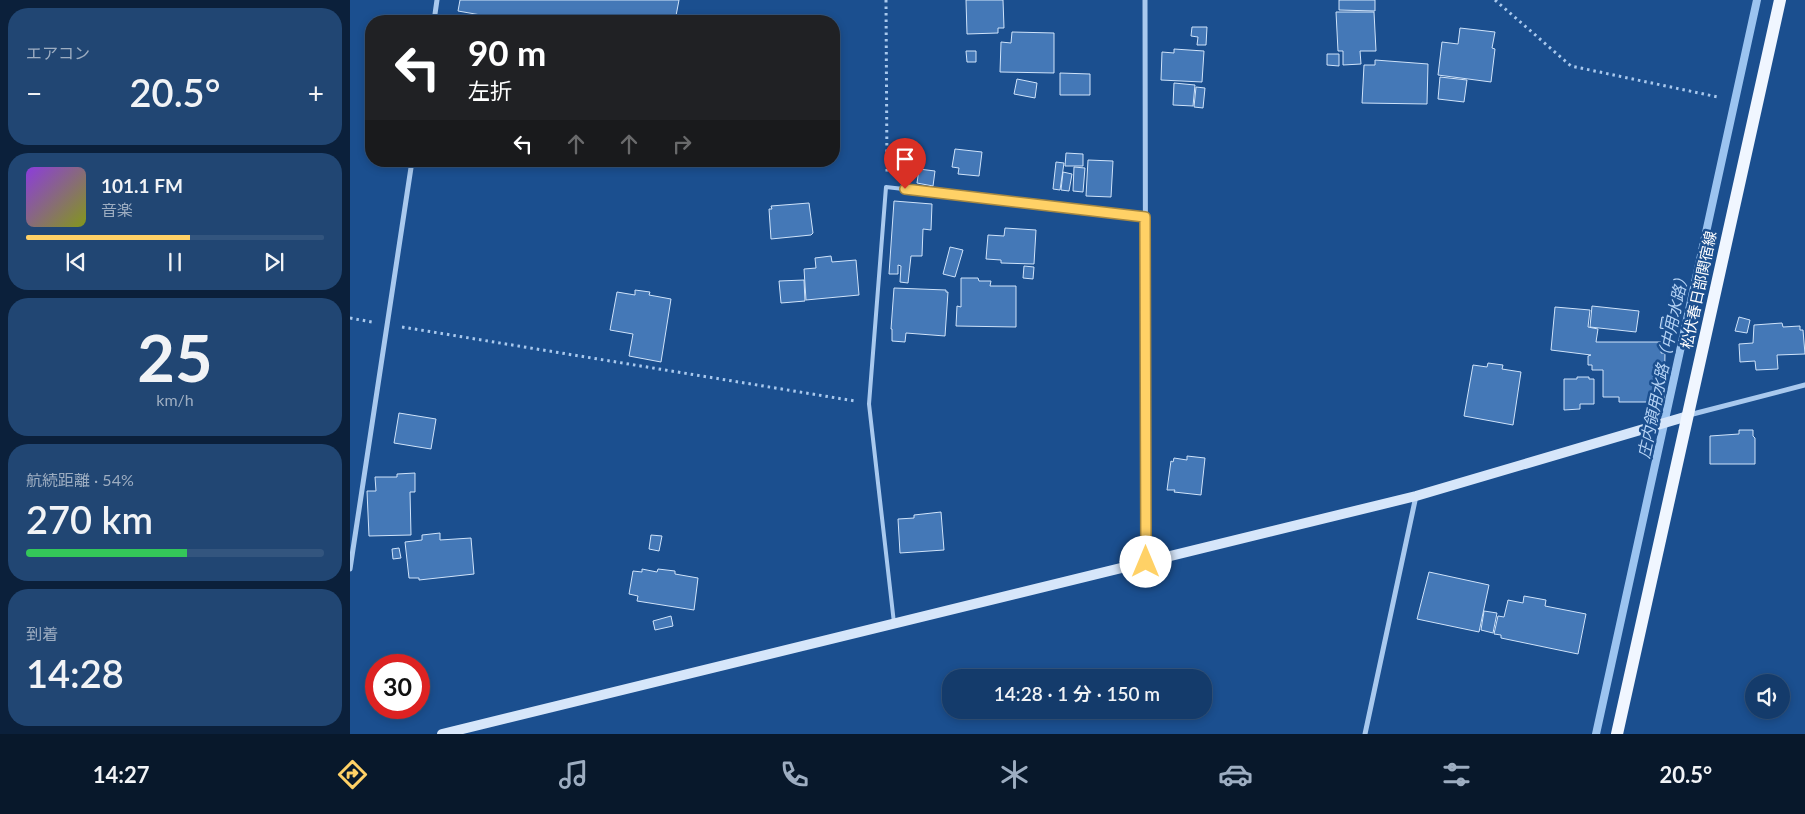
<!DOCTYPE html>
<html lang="ja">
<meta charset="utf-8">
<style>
:root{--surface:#143b6b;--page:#214673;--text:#f1f3f6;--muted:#9dadc1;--line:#33557e;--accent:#ffd166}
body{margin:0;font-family:Lato,"Noto Sans JP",sans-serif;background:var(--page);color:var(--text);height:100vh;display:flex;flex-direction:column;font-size:19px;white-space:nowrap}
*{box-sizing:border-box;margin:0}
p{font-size:16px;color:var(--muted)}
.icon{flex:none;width:28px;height:28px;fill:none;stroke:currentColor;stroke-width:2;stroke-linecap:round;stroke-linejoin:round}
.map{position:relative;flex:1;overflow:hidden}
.details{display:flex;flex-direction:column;gap:8px;padding:8px;background:#0b203b;width:350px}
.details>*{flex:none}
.banner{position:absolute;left:15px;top:15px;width:475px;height:152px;border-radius:20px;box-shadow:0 2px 8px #0003,0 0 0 1px var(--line);background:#202124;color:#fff;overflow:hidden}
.fabs{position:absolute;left:1395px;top:674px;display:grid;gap:10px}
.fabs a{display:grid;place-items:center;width:45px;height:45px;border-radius:50%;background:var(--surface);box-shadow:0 2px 8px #0003,0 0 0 1px var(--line);font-size:25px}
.speed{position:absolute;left:15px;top:654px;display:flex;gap:10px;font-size:25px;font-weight:700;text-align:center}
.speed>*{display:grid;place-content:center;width:65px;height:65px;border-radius:50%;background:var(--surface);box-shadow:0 2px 8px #0003,0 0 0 1px var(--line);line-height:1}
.speed .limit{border:8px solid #d22;background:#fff;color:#111}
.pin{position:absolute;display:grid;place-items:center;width:42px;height:42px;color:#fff;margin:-51px -21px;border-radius:50% 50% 50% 0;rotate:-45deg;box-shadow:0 0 5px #0007}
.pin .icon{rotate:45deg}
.me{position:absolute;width:55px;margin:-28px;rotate:0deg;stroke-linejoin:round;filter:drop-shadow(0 0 4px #0008)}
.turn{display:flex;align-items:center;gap:18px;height:105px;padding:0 20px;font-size:22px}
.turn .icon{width:65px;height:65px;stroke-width:2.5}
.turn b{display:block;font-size:35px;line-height:42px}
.lanes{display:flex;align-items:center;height:48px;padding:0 20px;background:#0003;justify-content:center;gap:25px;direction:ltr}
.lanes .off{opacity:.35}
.big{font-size:38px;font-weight:600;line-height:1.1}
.details .card{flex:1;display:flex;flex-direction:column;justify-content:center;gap:8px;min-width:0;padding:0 18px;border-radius:20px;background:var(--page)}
.details .dial{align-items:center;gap:0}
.dial b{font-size:65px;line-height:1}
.song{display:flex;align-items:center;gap:15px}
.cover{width:60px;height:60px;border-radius:8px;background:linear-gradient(135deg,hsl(270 70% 55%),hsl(70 70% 35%))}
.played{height:5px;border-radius:2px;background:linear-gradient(90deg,var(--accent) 55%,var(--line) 55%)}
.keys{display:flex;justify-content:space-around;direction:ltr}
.heat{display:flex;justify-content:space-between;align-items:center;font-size:28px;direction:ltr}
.charge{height:8px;border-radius:4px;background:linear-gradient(90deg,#34c759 54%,var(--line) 0)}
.trip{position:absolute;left:592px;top:669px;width:270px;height:50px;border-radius:20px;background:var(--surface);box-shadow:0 2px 8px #0003,0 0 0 1px var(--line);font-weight:600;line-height:50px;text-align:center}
.tab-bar{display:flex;height:80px;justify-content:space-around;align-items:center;background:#08182b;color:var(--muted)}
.tab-bar .icon{width:35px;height:35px}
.tab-bar .current{color:var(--accent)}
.tab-bar b{font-size:22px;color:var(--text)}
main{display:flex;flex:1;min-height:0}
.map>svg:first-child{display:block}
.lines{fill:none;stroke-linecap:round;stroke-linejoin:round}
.stream{stroke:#9cc4f0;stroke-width:8}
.building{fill:#4478b7;stroke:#cfe3fa}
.path{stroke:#a9c9ee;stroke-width:3;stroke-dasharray:2.5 4;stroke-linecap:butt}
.lane{stroke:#a9c9ee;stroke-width:4}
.street{stroke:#a9c9ee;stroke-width:5}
.secondary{stroke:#d6e6fa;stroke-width:10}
.primary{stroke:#f0f6ff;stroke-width:12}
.route-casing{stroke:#a68842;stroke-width:12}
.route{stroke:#ffd166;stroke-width:9}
.labels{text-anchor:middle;stroke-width:5;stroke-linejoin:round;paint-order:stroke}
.street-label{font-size:15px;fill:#fff;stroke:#1b4f8f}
.water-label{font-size:16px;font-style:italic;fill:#b5d3f5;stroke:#1b4f8f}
</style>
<main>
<section class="details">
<div class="card"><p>エアコン</p>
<div class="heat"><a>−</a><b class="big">20.5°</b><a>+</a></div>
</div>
<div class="card">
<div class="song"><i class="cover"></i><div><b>101.1 FM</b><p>音楽</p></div></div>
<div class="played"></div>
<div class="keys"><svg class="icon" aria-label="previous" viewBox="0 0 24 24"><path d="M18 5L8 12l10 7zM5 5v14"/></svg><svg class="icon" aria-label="pause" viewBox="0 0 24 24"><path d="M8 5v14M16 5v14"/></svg><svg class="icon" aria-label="next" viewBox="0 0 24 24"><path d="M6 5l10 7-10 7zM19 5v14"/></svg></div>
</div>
<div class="card dial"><b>25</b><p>km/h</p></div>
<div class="card"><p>航続距離 · 54%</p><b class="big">270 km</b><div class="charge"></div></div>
<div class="card"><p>到着</p><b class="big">14:28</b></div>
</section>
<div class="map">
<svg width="1455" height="734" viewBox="0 0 1455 734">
<rect width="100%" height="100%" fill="#1b4f8f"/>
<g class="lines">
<path class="stream" d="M 1246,734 L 1407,0"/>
</g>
<path class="building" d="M 110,0 L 329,0 L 325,21 L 165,21 L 108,11 Z
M 616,0 L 653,0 L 654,28 L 648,28 L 648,33 L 617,34 Z
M 989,0 L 1025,0 L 1025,11 L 989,10 Z
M 986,12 L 1024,12 L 1026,51 L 1010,51 L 1011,64 L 993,65 L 993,51 L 988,51 Z
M 842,27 L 857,27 L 856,45 L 847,45 L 848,37 L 841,36 Z
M 1110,28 L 1145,32 L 1142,48 L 1145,49 L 1141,82 L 1088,75 L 1092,42 L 1108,44 Z
M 662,32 L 704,33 L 704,73 L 650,72 L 651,42 L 661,43 Z
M 824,49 L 854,51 L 852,82 L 811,80 L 812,52 L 824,53 Z
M 616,51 L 626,51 L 626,62 L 617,62 Z
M 977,54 L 989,54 L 989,66 L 977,65 Z
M 1025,60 L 1078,64 L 1077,104 L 1012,103 L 1014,65 L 1025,65 Z
M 710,73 L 740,74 L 740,95 L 710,95 Z
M 1090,77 L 1117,80 L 1114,102 L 1088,99 Z
M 667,79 L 687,83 L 685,98 L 664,94 Z
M 824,83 L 845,85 L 843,106 L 823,105 Z
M 846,87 L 855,88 L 853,108 L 844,107 Z
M 605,149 L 632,152 L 629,176 L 608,174 L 609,168 L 602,167 Z
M 716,153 L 733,154 L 733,166 L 715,166 Z
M 738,160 L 763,161 L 761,197 L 736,196 Z
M 706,162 L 714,163 L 710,190 L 703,189 Z
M 724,167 L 735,168 L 733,192 L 723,191 Z
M 569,169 L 585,171 L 583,186 L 567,183 Z
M 713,172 L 722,174 L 719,191 L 711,190 Z
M 544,201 L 582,204 L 581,230 L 573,229 L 572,256 L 561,256 L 558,283 L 550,282 L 551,266 L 548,265 L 548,274 L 539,274 Z
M 459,203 L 463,233 L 461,235 L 421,239 L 419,209 L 422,209 L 421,206 Z
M 655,228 L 686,230 L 684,264 L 651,263 L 651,260 L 636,259 L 638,235 L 654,236 Z
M 600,247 L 613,250 L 605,277 L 593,274 Z
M 481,256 L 482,262 L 506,260 L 509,295 L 456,300 L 454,269 L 466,268 L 465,258 Z
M 674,266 L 684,267 L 683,279 L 673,278 Z
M 611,278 L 628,278 L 629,281 L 641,281 L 640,286 L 666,286 L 666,327 L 606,326 L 607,306 L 611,307 Z
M 454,280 L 455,301 L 431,303 L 429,281 Z
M 544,288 L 596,290 L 596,292 L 598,292 L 595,336 L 556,333 L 555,342 L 542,341 L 542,329 L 541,329 Z
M 285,290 L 300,292 L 299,295 L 321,299 L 311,362 L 279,356 L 283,334 L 260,330 L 267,292 L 285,295 Z
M 1242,306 L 1289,311 L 1286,332 L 1240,327 Z
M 1205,307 L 1240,310 L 1238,327 L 1248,329 L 1246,342 L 1312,342 L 1311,353 L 1315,353 L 1314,402 L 1269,402 L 1269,397 L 1253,397 L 1253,370 L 1242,370 L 1242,365 L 1238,365 L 1238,356 L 1241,355 L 1201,350 Z
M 1312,317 L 1322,319 L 1320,330 L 1310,328 Z
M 1389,317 L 1400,320 L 1397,333 L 1385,331 Z
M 1432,323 L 1433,327 L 1450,326 L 1450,330 L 1453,330 L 1455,354 L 1427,355 L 1428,369 L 1406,370 L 1405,361 L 1390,362 L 1389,344 L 1403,343 L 1404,325 Z
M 1138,363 L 1153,365 L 1152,369 L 1171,372 L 1163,425 L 1114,416 L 1123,365 L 1137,367 Z
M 1227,377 L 1239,377 L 1239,379 L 1244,379 L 1244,404 L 1230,404 L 1230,409 L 1214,410 L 1214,379 L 1227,379 Z
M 49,413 L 86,419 L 81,449 L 44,443 Z
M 1389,430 L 1403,430 L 1403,436 L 1405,438 L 1405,464 L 1360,464 L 1360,436 L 1389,434 Z
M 837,456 L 855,458 L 851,495 L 824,492 L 825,490 L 817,490 L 821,461 L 823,462 L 824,458 L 837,460 Z
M 65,473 L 65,492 L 60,492 L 61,535 L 19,536 L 17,491 L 26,491 L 25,477 L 47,477 L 47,474 Z
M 591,512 L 594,550 L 550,553 L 548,519 L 564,518 L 564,515 Z
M 90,533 L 90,540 L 121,538 L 124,574 L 69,580 L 69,578 L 59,578 L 55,542 L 72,540 L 72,535 Z
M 301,535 L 312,536 L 309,551 L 299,549 Z
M 49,548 L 51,558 L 43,559 L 42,549 Z
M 292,569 L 307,572 L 308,569 L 325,571 L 325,574 L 348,578 L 344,610 L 287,601 L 288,596 L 279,594 L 283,571 L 292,572 Z
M 1079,572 L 1139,585 L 1129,632 L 1067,619 Z
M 1174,596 L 1196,600 L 1195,606 L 1236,614 L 1228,654 L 1151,638 L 1151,635 L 1144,634 L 1148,616 L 1154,617 L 1158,600 L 1173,603 Z
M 1134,611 L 1147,613 L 1143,633 L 1131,630 Z
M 321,616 L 323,626 L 305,630 L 303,621 Z"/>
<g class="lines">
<path class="path" d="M 536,0 L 537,174
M 1145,0 L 1221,66 L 1368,97
M 0,318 L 22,322
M 52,327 L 505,401"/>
<path class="lane" d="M 544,623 L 519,404 L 536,187 L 795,217"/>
<path class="street" d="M 795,0 L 796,562
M 84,21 L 87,0
M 1339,415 L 1455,385
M 0,569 L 62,161
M 1015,734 L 1066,496"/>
<path class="secondary" d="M 92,734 L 1066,496 L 1338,416"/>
<path class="primary" d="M 1267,734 L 1430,0"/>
</g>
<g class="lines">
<defs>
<path id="route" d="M 555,189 L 795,217 L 796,562"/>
</defs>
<use href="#route" class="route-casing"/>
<use href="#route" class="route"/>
</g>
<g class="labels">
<g class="street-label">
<text transform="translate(1349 290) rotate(-78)" y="5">松伏春日部関宿線</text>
</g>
<g class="water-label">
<text transform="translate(1313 364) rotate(-78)" y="6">庄内領用水路（中用水路）</text>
</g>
</g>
</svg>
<div class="fabs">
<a><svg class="icon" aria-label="sound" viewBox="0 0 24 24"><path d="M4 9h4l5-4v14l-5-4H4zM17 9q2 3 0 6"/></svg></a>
</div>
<div class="speed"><div class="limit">30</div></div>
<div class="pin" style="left:555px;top:189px;background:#d93025"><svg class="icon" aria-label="arrive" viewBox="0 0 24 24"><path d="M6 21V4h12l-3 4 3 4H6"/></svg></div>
<svg class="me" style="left:796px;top:562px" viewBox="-20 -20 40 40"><circle r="19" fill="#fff"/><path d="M0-13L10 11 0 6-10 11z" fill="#ffd166"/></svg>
<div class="trip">14:28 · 1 分 · 150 m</div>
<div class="banner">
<div class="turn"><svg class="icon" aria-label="left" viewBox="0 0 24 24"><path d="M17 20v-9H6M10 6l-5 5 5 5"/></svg><div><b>90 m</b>左折</div></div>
<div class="lanes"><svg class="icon" aria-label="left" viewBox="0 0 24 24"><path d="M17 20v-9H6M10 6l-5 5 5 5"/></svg><svg class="icon off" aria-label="ahead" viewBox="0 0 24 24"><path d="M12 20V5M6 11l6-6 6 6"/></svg><svg class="icon off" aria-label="ahead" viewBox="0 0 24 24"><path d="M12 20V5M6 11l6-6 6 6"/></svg><svg class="icon off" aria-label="right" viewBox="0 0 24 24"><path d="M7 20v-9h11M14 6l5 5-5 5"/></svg></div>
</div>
</div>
</main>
<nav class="tab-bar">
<b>14:27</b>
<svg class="icon current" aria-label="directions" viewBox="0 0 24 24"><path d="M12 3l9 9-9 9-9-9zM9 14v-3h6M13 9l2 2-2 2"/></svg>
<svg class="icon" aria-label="music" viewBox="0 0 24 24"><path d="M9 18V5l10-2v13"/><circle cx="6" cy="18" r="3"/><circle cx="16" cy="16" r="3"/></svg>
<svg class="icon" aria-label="phone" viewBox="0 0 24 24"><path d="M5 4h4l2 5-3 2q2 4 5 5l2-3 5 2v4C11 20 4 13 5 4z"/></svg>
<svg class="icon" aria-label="climate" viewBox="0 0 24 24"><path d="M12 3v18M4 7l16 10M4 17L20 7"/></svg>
<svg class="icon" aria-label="car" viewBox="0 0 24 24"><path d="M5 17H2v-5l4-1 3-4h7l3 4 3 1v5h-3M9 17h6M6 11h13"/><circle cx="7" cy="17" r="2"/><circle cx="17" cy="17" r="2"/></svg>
<svg class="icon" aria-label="filters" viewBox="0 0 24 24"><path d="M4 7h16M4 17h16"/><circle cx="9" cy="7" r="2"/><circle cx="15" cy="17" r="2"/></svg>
<b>20.5°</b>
</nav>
